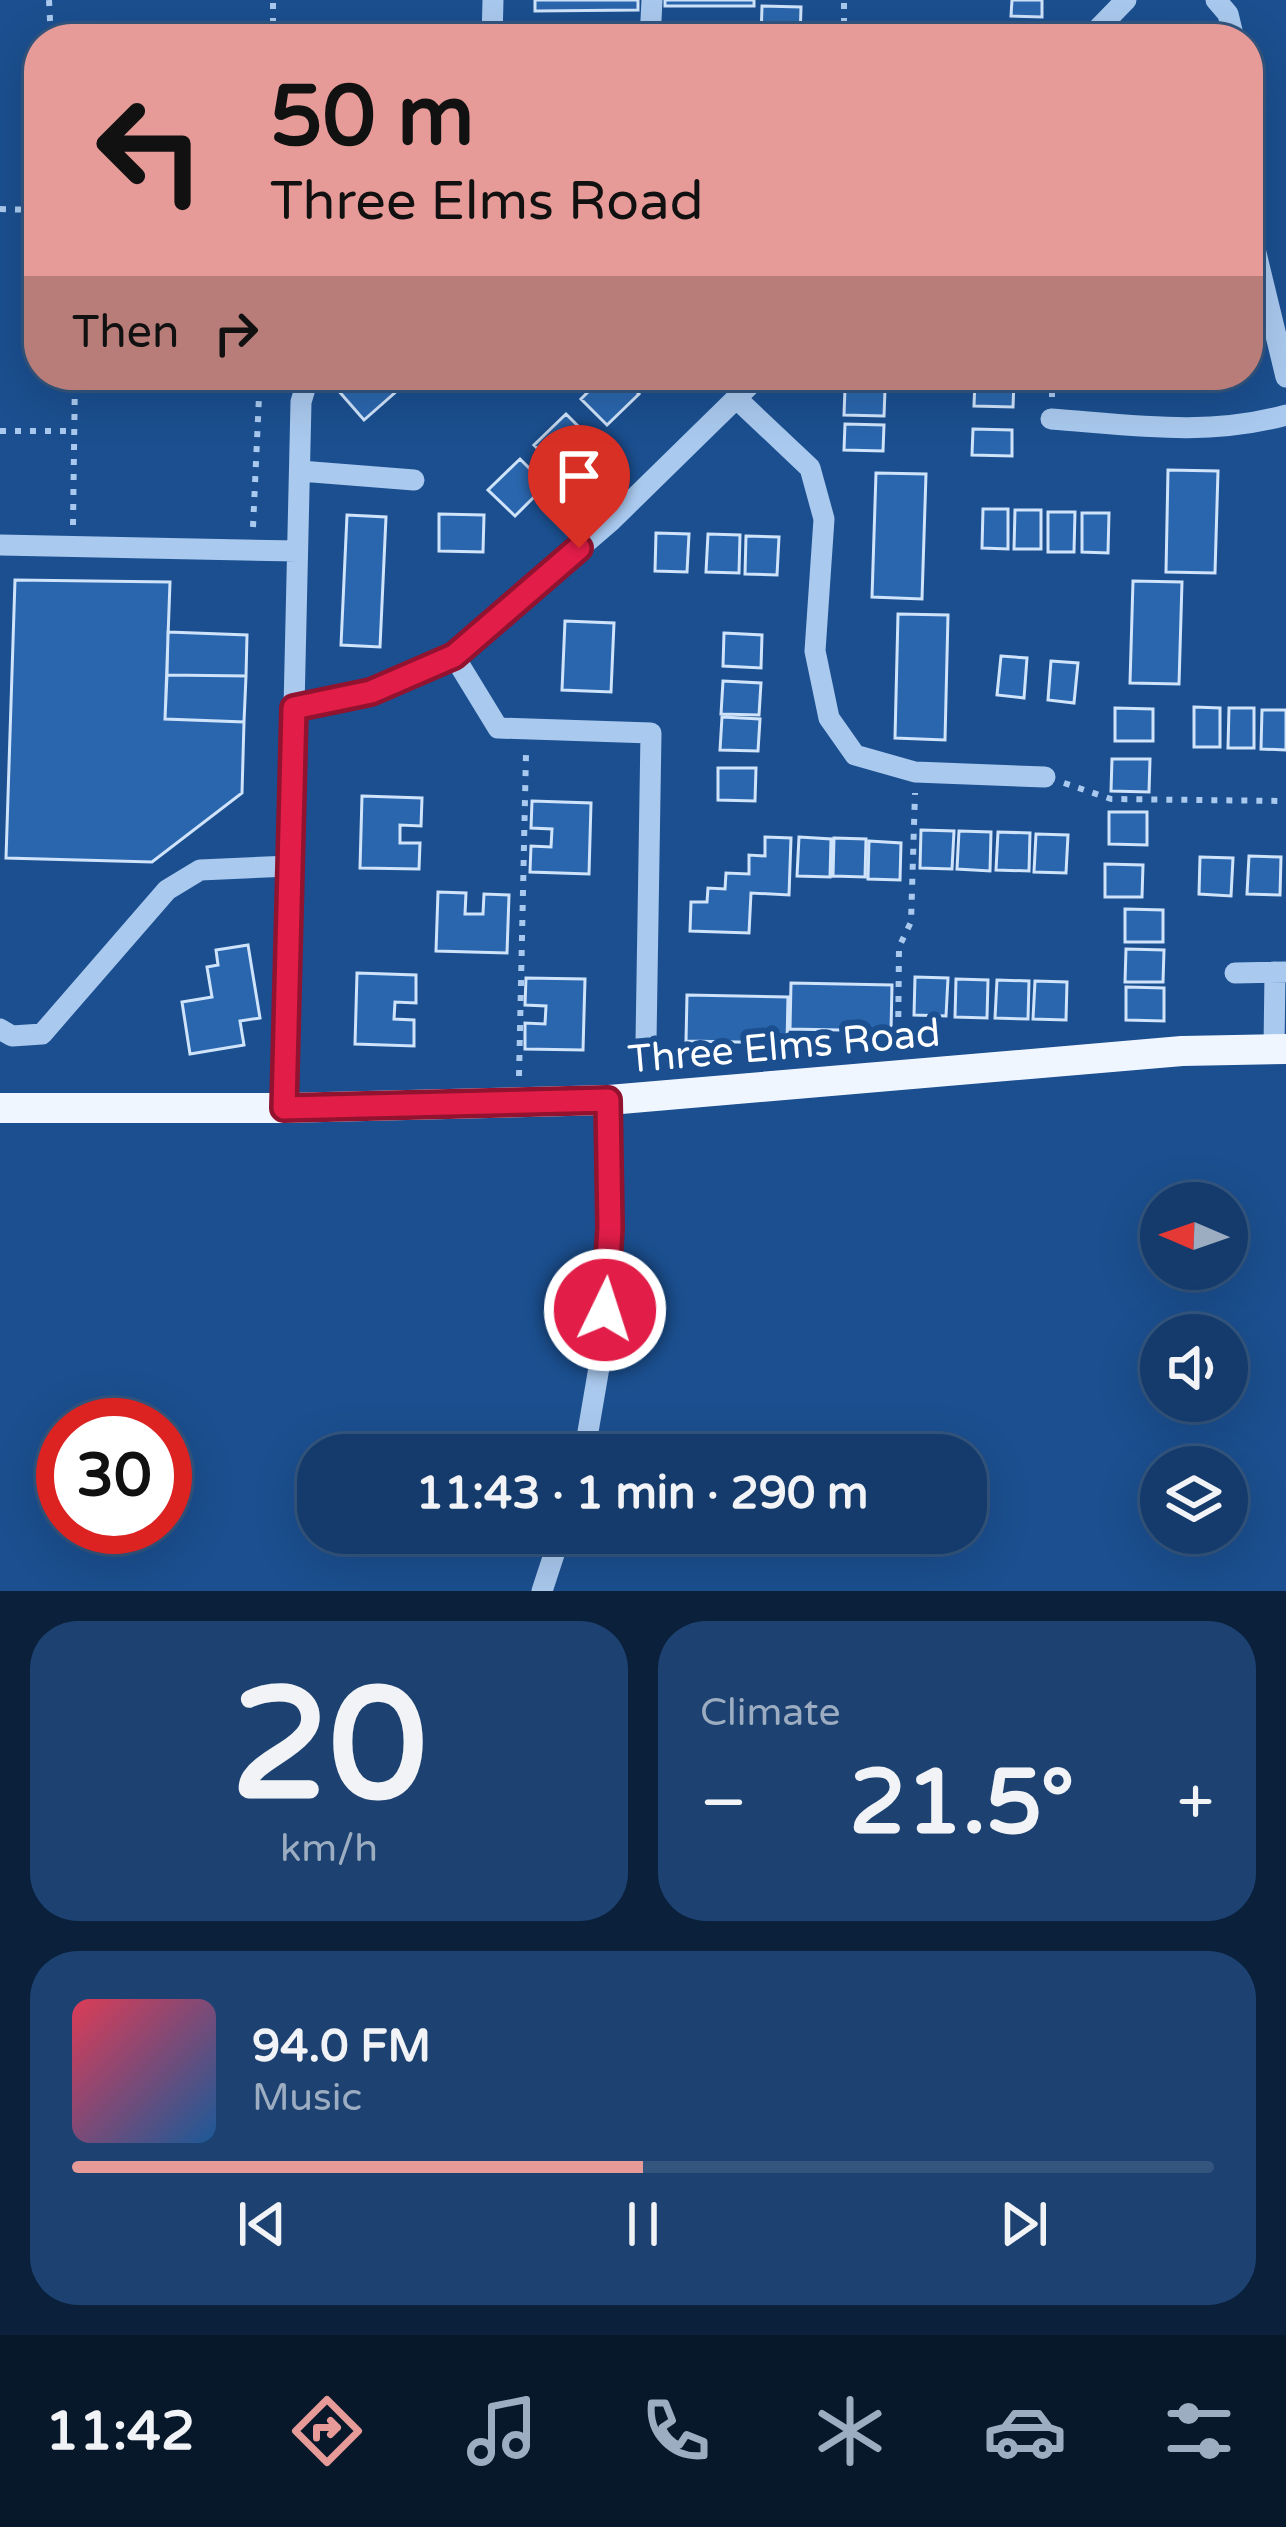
<!DOCTYPE html>
<meta charset="utf-8">
<style>
:root{--surface:#143b6b;--page:#1d4271;--text:#f1f3f6;--muted:#9dadc1;--line:#33557e;--accent:#e69b98}
body{margin:0;font-family:"Varela Round",sans-serif;background:var(--page);color:var(--text);height:100vh;display:flex;flex-direction:column;font-size:45px;white-space:nowrap}
*{box-sizing:border-box;margin:0}
p{font-size:39px;color:var(--muted)}
.icon{flex:none;width:66px;height:66px;fill:none;stroke:currentColor;stroke-width:2;stroke-linecap:round;stroke-linejoin:round}
.map{position:relative;height:1591px;overflow:hidden}
.panel{display:flex;flex-direction:column;gap:30px;padding:30px;background:#0b203b;flex:1}
.panel>*{flex:none}
.guide{position:absolute;left:24px;top:24px;width:1239px;height:366px;border-radius:48px;box-shadow:0 12px 48px #0002,0 0 0 3px var(--line);background:#e69b98;color:#111;overflow:hidden}
.needle{width:78px;rotate:272deg}
.tools{position:absolute;left:1140px;top:1182px;display:grid;gap:24px}
.tools a{display:grid;place-items:center;width:108px;height:108px;border-radius:50%;background:var(--surface);box-shadow:0 12px 48px #0002,0 0 0 3px var(--line);font-size:60px}
.speed{position:absolute;left:36px;top:1398px;display:flex;gap:24px;font-size:60px;font-weight:700;text-align:center}
.speed>*{display:grid;place-content:center;width:156px;height:156px;border-radius:50%;background:var(--surface);box-shadow:0 12px 48px #0002,0 0 0 3px var(--line);line-height:1}
.speed .limit{border:18px solid #d22;background:#fff;color:#111}
.pin{position:absolute;display:grid;place-items:center;width:102px;height:102px;color:#fff;margin:-123px -51px;border-radius:50% 50% 50% 0;rotate:-45deg;box-shadow:0 0 12px #0007}
.pin .icon{rotate:45deg}
.me{position:absolute;width:132px;margin:-66px;rotate:4deg;stroke-linejoin:round;filter:drop-shadow(0 0 9px #0008)}
.turn{display:flex;align-items:center;gap:42px;height:252px;padding:0 48px;font-size:54px}
.turn .icon{width:156px;height:156px;stroke-width:2.5}
.turn b{display:block;font-size:84px;line-height:102px}
.then{display:flex;align-items:center;height:114px;padding:0 48px;background:#0003;gap:24px;font-size:45px}
.big{font-size:90px;font-weight:700;line-height:1.1}
.panel .tile{flex:1;display:flex;flex-direction:column;justify-content:center;gap:18px;min-width:0;padding:0 42px;border-radius:48px;background:var(--page)}
.panel .dial{align-items:center;gap:0}
.dial b{font-size:156px;line-height:1}
.song{display:flex;align-items:center;gap:36px}
.cover{width:144px;height:144px;border-radius:18px;background:linear-gradient(135deg,hsl(350 70% 55%),hsl(210 70% 35%))}
.played{height:12px;border-radius:6px;background:linear-gradient(90deg,var(--accent) 50%,var(--line) 50%)}
.keys{display:flex;justify-content:space-around;direction:ltr}
.heat{display:flex;justify-content:space-between;align-items:center;font-size:66px;direction:ltr}
.panel .tiles{flex:1;display:grid;gap:30px;grid-template-columns:1fr 1fr}
.tile:last-child{grid-column:span 2}
.trip{position:absolute;left:297px;top:1434px;width:690px;height:120px;border-radius:48px;background:var(--surface);box-shadow:0 12px 48px #0002,0 0 0 3px var(--line);font-weight:700;line-height:120px;text-align:center}
.tabs{display:flex;height:192px;justify-content:space-around;align-items:center;background:#08182b;color:var(--muted)}
.tabs .icon{width:84px;height:84px}
.tabs .selected{color:var(--accent)}
.tabs b{font-size:54px;color:var(--text)}
.map>svg:first-child{display:block}
.building{fill:#2a66ad;stroke:#cfe3fa;stroke-width:3}
.lines{fill:none;stroke-linecap:round;stroke-linejoin:round}
.path{stroke:#a9c9ee;stroke-width:6;stroke-dasharray:6 9;stroke-linecap:butt}
.minor{stroke:#a9c9ee;stroke-width:21}
.major{stroke:#f0f6ff;stroke-width:30}
.route-casing{stroke:#92132f;stroke-width:30}
.route{stroke:#e11d48;stroke-width:21}
.labels{text-anchor:middle;stroke-width:12;stroke-linejoin:round;paint-order:stroke}
.street-label{font-size:39px;fill:#fff;stroke:#1b4f8f}
</style>
<div class="map">
<svg width="1286" height="1591" viewBox="0 0 1286 1591">
<rect width="100%" height="100%" fill="#1b4f8f"/>
<path class="building" d="M 535,0 L 638,0 L 638,10 L 535,11 Z
M 665,0 L 754,0 L 754,6 L 665,6 Z
M 1012,0 L 1042,0 L 1042,17 L 1011,16 Z
M 762,6 L 801,7 L 800,39 L 761,39 Z
M 352,375 L 415,375 L 364,420 L 337,389 Z
M 605,375 L 620,375 L 639,394 L 607,425 L 581,399 Z
M 975,380 L 1014,381 L 1013,407 L 974,406 Z
M 845,389 L 885,390 L 884,416 L 844,415 Z
M 566,414 L 592,440 L 561,472 L 534,445 Z
M 845,424 L 884,425 L 883,451 L 844,450 Z
M 973,429 L 1012,430 L 1012,456 L 972,455 Z
M 520,459 L 546,485 L 515,516 L 488,490 Z
M 1168,470 L 1218,471 L 1215,573 L 1166,572 Z
M 876,473 L 926,474 L 922,599 L 872,597 Z
M 983,509 L 1008,509 L 1008,549 L 982,548 Z
M 1015,510 L 1041,510 L 1041,549 L 1014,549 Z
M 1048,512 L 1075,512 L 1074,552 L 1048,552 Z
M 1082,513 L 1109,513 L 1108,553 L 1082,552 Z
M 439,514 L 484,515 L 483,552 L 439,551 Z
M 347,515 L 386,517 L 380,647 L 341,645 Z
M 656,533 L 689,534 L 687,572 L 655,571 Z
M 708,534 L 740,535 L 739,573 L 706,572 Z
M 746,536 L 779,537 L 777,575 L 745,574 Z
M 15,580 L 170,582 L 165,719 L 244,722 L 242,793 L 152,862 L 6,858 Z
M 1133,581 L 1182,582 L 1179,684 L 1130,683 Z
M 898,614 L 948,615 L 945,740 L 895,738 Z
M 565,621 L 614,623 L 611,692 L 562,690 Z
M 168,632 L 247,635 L 246,676 L 167,675 Z
M 724,633 L 762,635 L 761,668 L 723,666 Z
M 1001,656 L 1027,658 L 1024,698 L 997,695 Z
M 1051,661 L 1078,663 L 1074,703 L 1048,700 Z
M 167,675 L 246,676 L 244,722 L 165,719 Z
M 723,681 L 761,683 L 759,715 L 721,714 Z
M 1194,707 L 1220,708 L 1220,747 L 1194,747 Z
M 1115,708 L 1153,709 L 1153,741 L 1115,741 Z
M 1229,708 L 1254,708 L 1254,748 L 1228,748 Z
M 1262,710 L 1286,710 L 1286,750 L 1261,749 Z
M 722,717 L 760,719 L 758,751 L 720,750 Z
M 1112,759 L 1150,759 L 1149,792 L 1111,791 Z
M 718,768 L 756,768 L 755,801 L 718,800 Z
M 362,796 L 422,798 L 421,826 L 400,825 L 400,843 L 420,843 L 419,869 L 360,868 Z
M 532,801 L 591,803 L 589,874 L 530,872 L 531,846 L 551,847 L 552,829 L 531,828 Z
M 1109,812 L 1147,812 L 1147,845 L 1109,844 Z
M 921,830 L 954,831 L 952,869 L 920,868 Z
M 959,831 L 991,832 L 990,871 L 957,869 Z
M 998,832 L 1030,833 L 1029,871 L 996,870 Z
M 1036,834 L 1068,835 L 1066,873 L 1034,872 Z
M 765,837 L 791,838 L 789,895 L 751,893 L 749,933 L 690,931 L 691,902 L 707,902 L 708,888 L 725,889 L 726,873 L 749,874 L 749,855 L 765,856 Z
M 799,837 L 831,839 L 830,877 L 797,876 Z
M 834,838 L 866,839 L 865,877 L 833,876 Z
M 869,841 L 901,843 L 900,880 L 868,879 Z
M 1249,856 L 1281,857 L 1280,895 L 1247,894 Z
M 1200,857 L 1233,858 L 1231,896 L 1199,894 Z
M 1105,864 L 1143,865 L 1142,897 L 1105,897 Z
M 438,892 L 466,893 L 465,914 L 483,914 L 484,894 L 509,895 L 507,953 L 436,951 Z
M 1125,909 L 1163,910 L 1163,942 L 1125,942 Z
M 248,945 L 260,1018 L 240,1021 L 244,1045 L 190,1054 L 182,1002 L 212,997 L 207,967 L 218,965 L 216,950 Z
M 1126,949 L 1164,950 L 1163,982 L 1125,982 Z
M 357,973 L 416,975 L 416,1003 L 395,1002 L 394,1019 L 414,1020 L 414,1046 L 355,1044 Z
M 915,977 L 948,978 L 946,1016 L 914,1015 Z
M 526,978 L 585,979 L 583,1050 L 525,1049 L 525,1023 L 545,1024 L 546,1006 L 525,1005 Z
M 956,979 L 988,980 L 987,1018 L 955,1017 Z
M 997,980 L 1029,981 L 1028,1019 L 995,1018 Z
M 1035,981 L 1067,982 L 1066,1020 L 1033,1019 Z
M 791,983 L 892,985 L 891,1031 L 790,1029 Z
M 1126,987 L 1164,988 L 1164,1021 L 1126,1020 Z
M 687,995 L 788,997 L 787,1043 L 686,1041 Z"/>
<g class="lines">
<path class="path" d="M 49,0 L 51,39
M 273,39 L 273,0
M 844,39 L 844,0
M 0,209 L 39,210
M 1052,397 L 1052,375
M 0,431 L 74,431
M 73,525 L 75,375
M 253,527 L 260,375
M 1064,783 L 1111,799 L 1286,801
M 898,1047 L 899,947 L 911,922 L 915,793
M 519,1076 L 526,753"/>
<path class="minor" d="M 1216,0 L 1228,14 L 1234,39
M 492,39 L 493,0
M 650,39 L 652,0
M 1088,39 L 1126,0
M 1248,220 L 1286,377
M 737,399 L 810,468 L 824,519 L 815,651 L 829,718 L 855,755 L 915,772 L 1045,777
M 1051,419 C 1131,425 1208,437 1286,415
M 300,471 L 414,480
M 0,545 L 297,551
M 454,656 L 498,728 L 651,733 L 646,1041
M 294,708 L 301,402 L 309,375
M 1235,973 L 1286,972
M 0,1029 L 12,1036 L 42,1034 L 167,890 L 200,870 L 290,866
M 1274,1048 L 1275,972
M 284,1108 L 294,708 L 371,692 L 454,656 L 611,521 L 760,375
M 584,1455 L 602,1350 L 610,1229 L 609,1100
M 542,1591 L 561,1533"/>
<path class="major" d="M 0,1108 L 284,1108 L 609,1100 L 1182,1051 L 1286,1049"/>
</g>
<g class="lines">
<defs>
<path id="route" d="M 579,548 L 454,656 L 371,692 L 294,708 L 284,1108 L 608,1100 L 610,1228 L 605,1310"/>
</defs>
<use href="#route" class="route-casing"/>
<use href="#route" class="route"/>
</g>
<g class="labels">
<g class="street-label">
<text transform="translate(784 1045) rotate(-5)" y="14">Three Elms Road</text>
</g>
</g>
</svg>
<div class="tools">
<a><svg class="needle" viewBox="-14 -14 28 28"><path d="M0-13l5 13h-10z" fill="#e53935"/><path d="M0 13l5-13h-10z" fill="#9dadc1"/></svg></a>
<a><svg class="icon" aria-label="sound" viewBox="0 0 24 24"><path d="M4 9h4l5-4v14l-5-4H4zM17 9q2 3 0 6"/></svg></a>
<a><svg class="icon" aria-label="layers" viewBox="0 0 24 24"><path d="M12 4l9 5-9 5-9-5zM3 14l9 5 9-5"/></svg></a>
</div>
<div class="speed"><div class="limit">30</div></div>
<div class="pin" style="left:579px;top:548px;background:#d93025"><svg class="icon" aria-label="arrive" viewBox="0 0 24 24"><path d="M6 21V4h12l-3 4 3 4H6"/></svg></div>
<svg class="me" style="left:605px;top:1310px" viewBox="-20 -20 40 40"><circle r="17" fill="#e11d48" stroke="#fff" stroke-width="3"/><path d="M0-11L8 9 0 5-8 9z" fill="#fff"/></svg>
<div class="trip">11:43 · 1 min · 290 m</div>
<div class="guide">
<div class="turn"><svg class="icon" aria-label="left" viewBox="0 0 24 24"><path d="M17 20v-9H6M10 6l-5 5 5 5"/></svg><div><b>50 m</b>Three Elms Road</div></div>
<div class="then">Then<svg class="icon" aria-label="right" viewBox="0 0 24 24"><path d="M7 20v-9h11M14 6l5 5-5 5"/></svg></div>
</div>
</div>
<section class="panel">
<div class="tiles">
<div class="tile dial"><b>20</b><p>km/h</p></div>
<div class="tile"><p>Climate</p>
<div class="heat"><a>−</a><b class="big">21.5°</b><a>+</a></div>
</div>
<div class="tile">
<div class="song"><i class="cover"></i><div><b>94.0 FM</b><p>Music</p></div></div>
<div class="played"></div>
<div class="keys"><svg class="icon" aria-label="previous" viewBox="0 0 24 24"><path d="M18 5L8 12l10 7zM5 5v14"/></svg><svg class="icon" aria-label="pause" viewBox="0 0 24 24"><path d="M8 5v14M16 5v14"/></svg><svg class="icon" aria-label="next" viewBox="0 0 24 24"><path d="M6 5l10 7-10 7zM19 5v14"/></svg></div>
</div>
</div>
</section>
<nav class="tabs">
<b>11:42</b>
<svg class="icon selected" aria-label="directions" viewBox="0 0 24 24"><path d="M12 3l9 9-9 9-9-9zM9 14v-3h6M13 9l2 2-2 2"/></svg>
<svg class="icon" aria-label="music" viewBox="0 0 24 24"><path d="M9 18V5l10-2v13"/><circle cx="6" cy="18" r="3"/><circle cx="16" cy="16" r="3"/></svg>
<svg class="icon" aria-label="phone" viewBox="0 0 24 24"><path d="M5 4h4l2 5-3 2q2 4 5 5l2-3 5 2v4C11 20 4 13 5 4z"/></svg>
<svg class="icon" aria-label="climate" viewBox="0 0 24 24"><path d="M12 3v18M4 7l16 10M4 17L20 7"/></svg>
<svg class="icon" aria-label="car" viewBox="0 0 24 24"><path d="M5 17H2v-5l4-1 3-4h7l3 4 3 1v5h-3M9 17h6M6 11h13"/><circle cx="7" cy="17" r="2"/><circle cx="17" cy="17" r="2"/></svg>
<svg class="icon" aria-label="filters" viewBox="0 0 24 24"><path d="M4 7h16M4 17h16"/><circle cx="9" cy="7" r="2"/><circle cx="15" cy="17" r="2"/></svg>
</nav>
